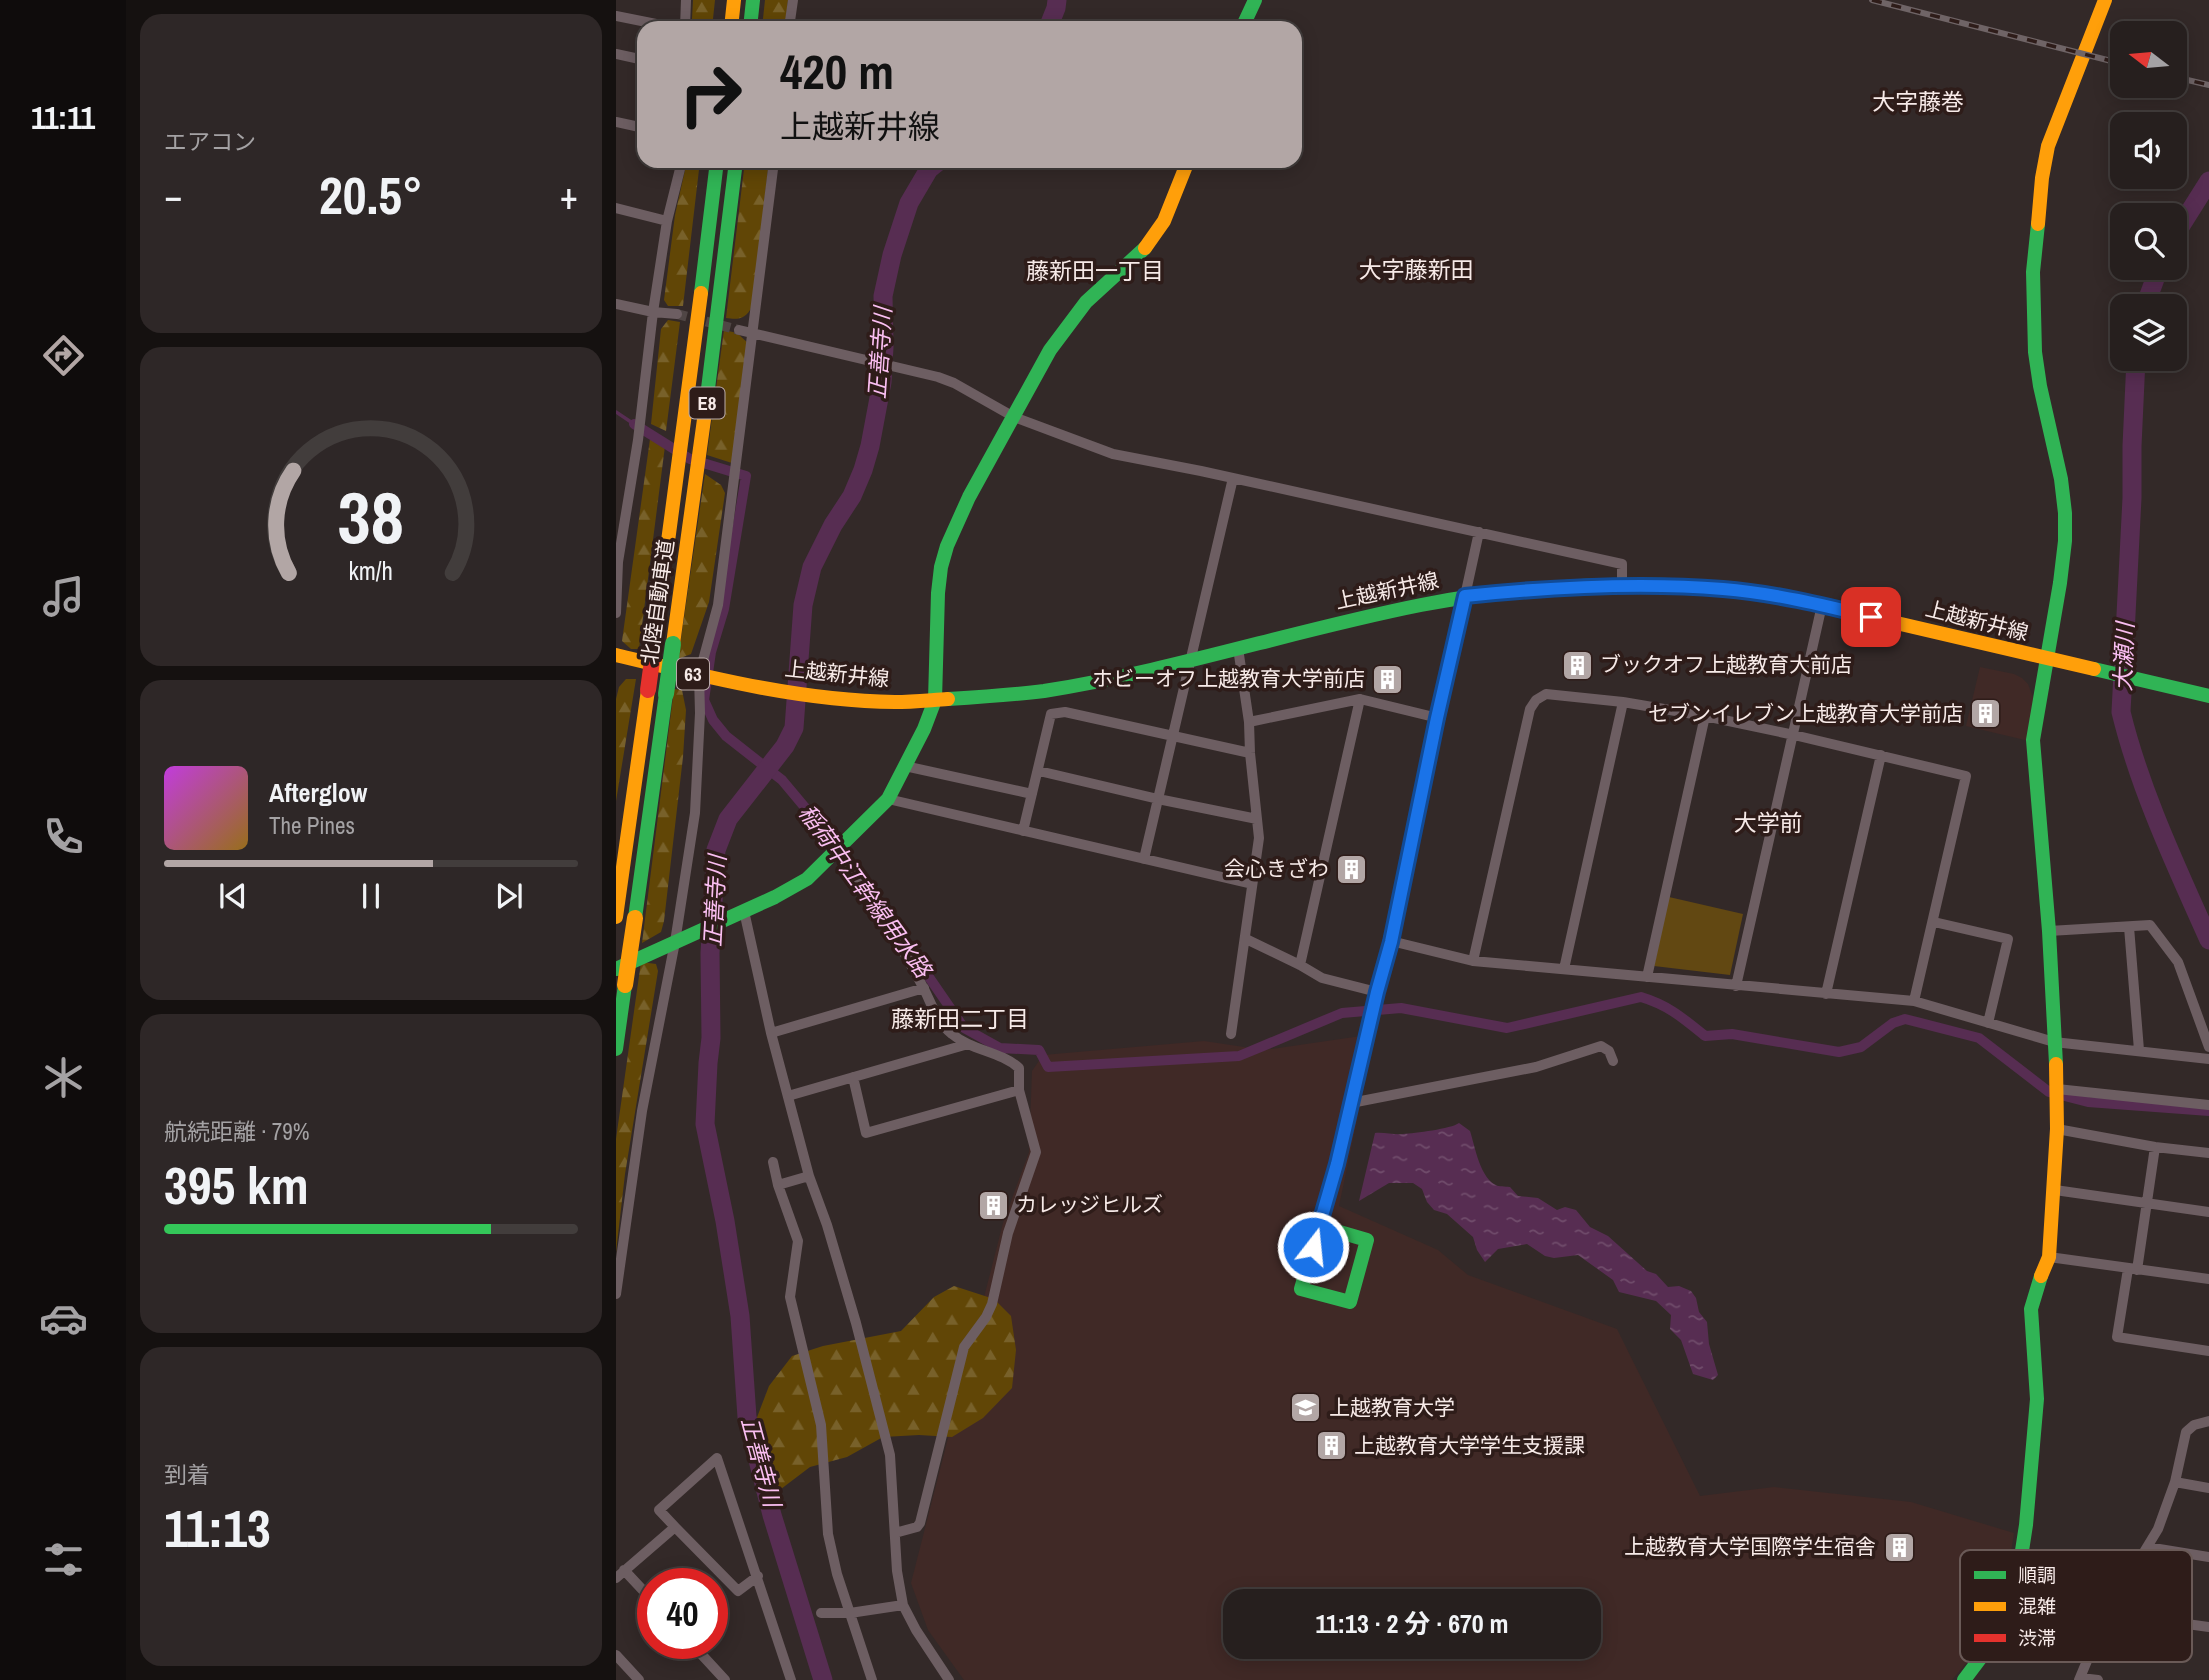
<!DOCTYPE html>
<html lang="ja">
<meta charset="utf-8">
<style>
:root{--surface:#261f1e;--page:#2e2727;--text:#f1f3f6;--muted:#a4a2a4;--line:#423d3c;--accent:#b2a6a5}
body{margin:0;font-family:"Archivo Narrow","Noto Sans JP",sans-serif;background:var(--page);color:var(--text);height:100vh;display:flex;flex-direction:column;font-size:26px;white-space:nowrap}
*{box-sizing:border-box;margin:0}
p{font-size:23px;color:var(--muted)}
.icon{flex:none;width:38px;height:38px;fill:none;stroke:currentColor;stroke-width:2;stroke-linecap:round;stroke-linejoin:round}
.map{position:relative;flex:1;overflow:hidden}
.details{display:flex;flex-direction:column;gap:14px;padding:14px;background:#151110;width:490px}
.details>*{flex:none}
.banner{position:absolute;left:21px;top:21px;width:665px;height:147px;border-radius:21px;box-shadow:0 4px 18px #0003,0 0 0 2px var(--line);background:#b2a6a5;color:#111;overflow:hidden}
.needle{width:46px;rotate:286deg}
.tools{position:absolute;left:1494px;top:21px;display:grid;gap:14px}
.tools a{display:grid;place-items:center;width:77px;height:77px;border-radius:14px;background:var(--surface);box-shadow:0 4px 18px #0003,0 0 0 2px var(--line);font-size:35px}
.speed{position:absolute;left:21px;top:1568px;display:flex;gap:14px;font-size:35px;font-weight:700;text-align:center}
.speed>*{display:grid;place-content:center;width:91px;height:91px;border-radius:50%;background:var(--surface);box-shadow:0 4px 18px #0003,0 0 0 2px var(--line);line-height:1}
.speed .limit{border:10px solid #d22;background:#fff;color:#111}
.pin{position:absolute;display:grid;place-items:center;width:60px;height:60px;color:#fff;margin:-30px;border-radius:14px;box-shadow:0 4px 10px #0006}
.me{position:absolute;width:77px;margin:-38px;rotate:16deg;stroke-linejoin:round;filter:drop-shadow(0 0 5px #0008)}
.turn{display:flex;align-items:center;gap:24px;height:147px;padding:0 28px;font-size:32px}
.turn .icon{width:91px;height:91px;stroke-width:2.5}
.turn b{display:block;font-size:49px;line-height:60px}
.big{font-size:52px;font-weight:700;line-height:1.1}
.details .widget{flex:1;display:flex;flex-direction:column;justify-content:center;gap:10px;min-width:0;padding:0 24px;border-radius:21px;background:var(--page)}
.details .dial{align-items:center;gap:0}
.dial svg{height:182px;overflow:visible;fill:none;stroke:var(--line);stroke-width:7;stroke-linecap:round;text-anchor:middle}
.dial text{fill:var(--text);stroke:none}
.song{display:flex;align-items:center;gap:21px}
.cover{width:84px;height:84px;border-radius:10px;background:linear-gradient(135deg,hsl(290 70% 55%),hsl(40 70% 35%))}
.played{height:7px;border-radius:4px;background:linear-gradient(90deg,var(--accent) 65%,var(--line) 65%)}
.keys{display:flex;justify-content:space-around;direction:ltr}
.heat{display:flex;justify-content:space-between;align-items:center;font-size:38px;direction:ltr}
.charge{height:10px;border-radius:5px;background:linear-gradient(90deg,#34c759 79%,var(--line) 0)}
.trip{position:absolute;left:607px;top:1589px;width:378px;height:70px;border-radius:21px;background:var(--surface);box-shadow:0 4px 18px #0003,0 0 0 2px var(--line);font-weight:700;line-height:70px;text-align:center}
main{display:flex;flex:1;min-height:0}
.menu{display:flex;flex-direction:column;width:126px;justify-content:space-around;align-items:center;background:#0f0c0c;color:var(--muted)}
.menu .icon{width:49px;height:49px}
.menu .current{color:var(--accent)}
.menu b{font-size:32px;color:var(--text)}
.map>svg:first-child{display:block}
.built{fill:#402926;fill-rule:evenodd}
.green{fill:#624812}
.forest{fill:url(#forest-firs)}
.water{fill:url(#water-ripples)}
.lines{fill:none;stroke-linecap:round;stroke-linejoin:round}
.stream{stroke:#572d52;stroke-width:3.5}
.canal{stroke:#572d52;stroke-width:10}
.river{stroke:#572d52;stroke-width:19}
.street-tunnel{stroke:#504645;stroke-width:10;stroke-dasharray:10 5;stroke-linecap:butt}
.street{stroke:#6d5e62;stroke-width:10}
.fast{stroke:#30b455;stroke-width:14}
.slow{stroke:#ff9f0a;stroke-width:14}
.rail-casing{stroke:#6f6466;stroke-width:6}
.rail{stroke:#2e1c19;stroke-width:3.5;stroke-dasharray:10;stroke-linecap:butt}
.fast-bridge{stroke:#30b455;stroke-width:16}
.slow-bridge{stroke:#ff9f0a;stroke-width:16}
.jam-bridge{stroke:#e5322d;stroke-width:16}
.route-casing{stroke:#114b97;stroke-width:18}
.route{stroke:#1a73e8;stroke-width:12}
.labels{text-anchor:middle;stroke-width:7;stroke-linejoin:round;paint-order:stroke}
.shield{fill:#2e1c19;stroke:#bbacaa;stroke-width:2}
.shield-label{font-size:19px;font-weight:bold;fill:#f7eae8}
.street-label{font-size:21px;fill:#f7eae8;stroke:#2e1c19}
.poi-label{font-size:21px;fill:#f7eae8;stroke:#2e1c19;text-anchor:start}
.neighbourhood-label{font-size:23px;fill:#f7eae8;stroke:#2e1c19}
.water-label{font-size:23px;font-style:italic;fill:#fabef1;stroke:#2e1c19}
.key{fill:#2e1c19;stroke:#6a5a57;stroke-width:2}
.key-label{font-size:19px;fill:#f7eae8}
</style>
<main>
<nav class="menu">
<b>11:11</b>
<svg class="icon current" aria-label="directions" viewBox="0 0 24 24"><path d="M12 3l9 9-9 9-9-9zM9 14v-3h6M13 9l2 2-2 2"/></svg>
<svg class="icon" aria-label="music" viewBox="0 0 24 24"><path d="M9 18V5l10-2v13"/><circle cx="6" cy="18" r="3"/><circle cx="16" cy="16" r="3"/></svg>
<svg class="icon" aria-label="phone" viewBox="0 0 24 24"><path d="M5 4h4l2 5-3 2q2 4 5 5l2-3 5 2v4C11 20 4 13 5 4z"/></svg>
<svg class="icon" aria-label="climate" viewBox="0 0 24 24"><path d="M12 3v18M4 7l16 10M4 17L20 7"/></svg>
<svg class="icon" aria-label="car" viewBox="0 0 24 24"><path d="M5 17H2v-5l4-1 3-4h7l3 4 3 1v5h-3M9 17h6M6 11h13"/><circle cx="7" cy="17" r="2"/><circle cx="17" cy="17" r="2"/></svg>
<svg class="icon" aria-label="filters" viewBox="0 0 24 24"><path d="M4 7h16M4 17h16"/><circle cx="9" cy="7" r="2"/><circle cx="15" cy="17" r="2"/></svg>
</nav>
<section class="details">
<div class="widget"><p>エアコン</p>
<div class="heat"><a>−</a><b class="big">20.5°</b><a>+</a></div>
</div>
<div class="widget dial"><svg viewBox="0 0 100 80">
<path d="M14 69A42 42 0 1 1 86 69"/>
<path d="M14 69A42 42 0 0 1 16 24" stroke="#b2a6a5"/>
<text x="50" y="56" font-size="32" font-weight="700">38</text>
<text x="50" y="72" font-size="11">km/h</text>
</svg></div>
<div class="widget">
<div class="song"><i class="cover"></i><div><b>Afterglow</b><p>The Pines</p></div></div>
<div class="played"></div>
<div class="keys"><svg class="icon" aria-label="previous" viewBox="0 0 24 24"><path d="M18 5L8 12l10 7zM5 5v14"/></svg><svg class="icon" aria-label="pause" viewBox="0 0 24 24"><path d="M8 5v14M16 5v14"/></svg><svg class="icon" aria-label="next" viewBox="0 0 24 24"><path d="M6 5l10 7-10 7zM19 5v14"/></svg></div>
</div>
<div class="widget"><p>航続距離 · 79%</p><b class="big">395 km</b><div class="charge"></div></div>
<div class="widget"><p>到着</p><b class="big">11:13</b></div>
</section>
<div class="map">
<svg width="1593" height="1680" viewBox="0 0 1593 1680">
<defs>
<pattern id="forest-firs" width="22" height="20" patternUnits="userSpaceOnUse" patternTransform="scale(1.75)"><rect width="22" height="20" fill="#614606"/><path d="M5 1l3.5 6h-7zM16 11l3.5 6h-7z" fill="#78612a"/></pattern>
<pattern id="water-ripples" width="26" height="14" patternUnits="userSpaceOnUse" patternTransform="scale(1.75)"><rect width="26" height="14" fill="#572d52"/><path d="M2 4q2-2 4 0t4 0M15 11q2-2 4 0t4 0" fill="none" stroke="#704c6b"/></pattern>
</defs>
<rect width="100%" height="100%" fill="#332928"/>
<path class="built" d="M 1364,667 L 1398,674 L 1406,678 L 1412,684 L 1418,700 L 1413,724 L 1413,741 L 1350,726 Z
M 759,1034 L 723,1206 L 822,1250 L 852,1275 L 1001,1329 L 1084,1496 L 1158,1487 L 1295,1502 L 1398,1533 L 1387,1605 L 1372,1637 L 1336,1680 L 348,1680 L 312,1630 L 295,1583 L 387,1223 L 413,1152 L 416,1071 L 427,1055 L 588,1041 L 648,1050 ZM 620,1601 L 973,1601 L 973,1647 L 620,1647 Z"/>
<path class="green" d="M 1053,897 L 1127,914 L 1114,975 L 1038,966 Z"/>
<path class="forest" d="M 77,0 L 99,0 L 96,28 L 85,26 L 76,19 Z
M 149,0 L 172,0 L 169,28 L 146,28 Z
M 71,161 L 84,161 L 67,306 L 52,306 L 48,300 L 59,215 Z
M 129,161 L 153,161 L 136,307 C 129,319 123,320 110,318 Z
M 52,320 L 64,322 L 50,431 L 35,424 L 45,329 Z
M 108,330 L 121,333 L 134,345 L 119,464 L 91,455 Z
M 34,439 L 49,446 L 23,649 L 15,649 L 6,641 Z
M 89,474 L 105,485 L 109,493 L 93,602 L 75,654 L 62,659 Z
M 10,679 L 20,679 L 0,801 L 0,699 L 3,687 Z
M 58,689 L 66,690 L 70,710 L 67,757 L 48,921 L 45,932 L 26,943 Z
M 25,962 L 40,964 L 42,971 L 9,1174 L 0,1252 L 0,1139 Z
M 338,1286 L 378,1299 L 395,1316 L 400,1350 L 396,1388 L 367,1418 L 336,1437 L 303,1435 L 267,1437 L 231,1457 L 194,1467 L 165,1489 L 154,1488 L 142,1483 L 137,1457 L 140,1420 L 153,1386 L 176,1356 L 207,1346 L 285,1331 L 318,1297 Z"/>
<path class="water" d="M 843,1123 L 854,1131 C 859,1146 864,1180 882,1186 C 883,1186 893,1187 894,1187 L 902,1196 L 922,1198 L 941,1210 L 949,1207 L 960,1210 L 974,1227 L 992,1236 L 1031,1271 L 1040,1274 L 1052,1287 L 1063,1286 L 1075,1291 L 1080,1298 L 1083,1312 L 1091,1322 L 1093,1344 L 1102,1375 L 1097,1380 L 1077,1374 L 1065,1340 L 1054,1329 L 1055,1315 L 1040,1301 L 1003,1292 L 997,1280 L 962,1255 L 938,1258 L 929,1256 L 911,1244 L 882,1249 L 869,1262 L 861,1250 L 857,1237 L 831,1214 L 818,1210 L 811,1202 L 806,1189 L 797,1183 L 773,1183 L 743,1201 L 759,1133 C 768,1132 778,1135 787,1134 C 799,1133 835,1129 843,1123 Z"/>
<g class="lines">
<path class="stream" d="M 0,412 L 18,424"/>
<path class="canal" d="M 18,424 L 74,459 L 130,476 L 108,609 L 95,652 L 88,700 L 97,720 L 110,736 L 166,780 L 228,854
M 273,919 L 348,1028 L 384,1048 L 423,1050 L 432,1067 L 623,1056 L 726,1013 L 785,1008 L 891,1028 L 1025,997 C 1052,1005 1067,1018 1089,1036 L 1116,1034 L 1223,1052 L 1245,1047 L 1277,1023 L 1289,1019 L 1363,1038 L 1433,1092 L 1472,1102 L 1593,1111"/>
<path class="river" d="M 432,28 L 440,8 L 441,0
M 1559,235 L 1593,181
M 1529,306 L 1543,268
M 1520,359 L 1516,446 L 1516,498 L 1505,712 C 1524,790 1560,866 1593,940
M 207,1680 L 156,1515 L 131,1417 L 124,1316 L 109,1221 L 89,1124 L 92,1063 L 95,1038 L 94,953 L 100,850 L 112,819 L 169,746 L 178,728 L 187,605 L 196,567 L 217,525 L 236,496 L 247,470 L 254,446 L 266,382 L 268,347 L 267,296 L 276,255 L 293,203 L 313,169 L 323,161"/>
<path class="street-tunnel" d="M 61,314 L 123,330"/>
<path class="street" d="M 0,16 L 60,28
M 69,28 L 70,0
M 173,28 L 177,0
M 0,54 L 28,60
M 0,122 L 28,128
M 0,208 L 51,221
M 0,304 L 37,312 L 61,314
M 123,330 L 322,377 L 338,383 L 398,417 L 497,454 L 585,471 L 1006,564 L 1006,586
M 849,596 L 863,532
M 0,613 L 2,562 L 22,440 L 37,312 L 51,221 L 66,161
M 633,722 L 744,699 L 822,718
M 289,766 L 416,794
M 423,771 L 542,799 L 641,819
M 272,799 L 636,884
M 407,831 L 435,714 L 449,712 L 634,753
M 221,851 C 239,876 257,901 273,927 C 285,947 297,968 308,989 C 316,1005 321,1022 336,1034 C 356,1051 384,1051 403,1068 L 403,1090 L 420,1152 L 392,1233 L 376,1304 L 370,1317 L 348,1347 L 304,1523 L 301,1527 L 279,1533
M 528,859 L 617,478
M 128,911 L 155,1033 L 193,1176 L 211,1225 L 240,1323 L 274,1455 L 281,1571 L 287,1605 L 300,1630 L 333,1680
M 1318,922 L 1392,939 L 1372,1023
M 1513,927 L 1523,1050
M 1433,931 L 1534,925 L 1562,962 L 1593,1047
M 630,939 L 684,965 L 706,978 L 761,992
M 775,941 L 857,961 L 1298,1001 L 1438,1042 L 1593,1059
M 857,961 L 914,709 L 920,700 L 930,694 L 1007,702 L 1089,716 L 1178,735 L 1350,776 L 1298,1001
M 684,965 L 744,699
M 948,969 L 1007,702
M 1031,977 L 1089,716
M 1120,986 L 1206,605
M 1210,994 L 1265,755
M 155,1033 L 308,988
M 615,1034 L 643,838 L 634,753 L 633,722 L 622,648
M 237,1077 L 250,1133 L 403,1090
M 1441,1089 L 1593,1105
M 172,1096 L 352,1044
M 735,1103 L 920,1067 L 985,1046 L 993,1051 L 997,1061
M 1441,1129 L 1539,1147 L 1593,1153
M 157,1162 L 162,1185 L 182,1241 L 174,1297 L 205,1425 L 212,1534 L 221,1574 L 256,1680
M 162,1185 L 193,1176
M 1439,1190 L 1593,1212
M 1433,1257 L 1593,1279
M 1512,1269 L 1501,1337 L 1593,1351
M 1521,1270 L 1539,1147
M 0,1294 L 26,1111 L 59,942 L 79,813 L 84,713 L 83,675 L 102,605 L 158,161
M 1559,1482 L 1593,1488
M 59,1527 L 122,1591 L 142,1576
M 1531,1547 L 1593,1557
M 8,1570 L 37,1601
M 0,1578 L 59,1527 L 43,1510 L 101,1458 L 175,1680
M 205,1613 L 234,1613 L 287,1605
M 1491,1613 L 1593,1627
M 75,1643 L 109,1680
M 0,1655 L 23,1680
M 1465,1678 L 1482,1680
M 1463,1680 L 1491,1613 L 1542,1529 L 1559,1482 L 1570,1432 L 1578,1425 L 1593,1421"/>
<path class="fast" d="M 134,28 L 137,0
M 626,28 L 639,0
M 1422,224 L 1417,272 L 1419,352 L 1424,386 L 1445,479 L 1449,513 L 1449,541 L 1444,583 L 1417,740 L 1433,931 L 1440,1064
M 85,293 L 101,161
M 90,405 L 120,161
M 1478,669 L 1593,696
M 332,699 C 364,697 396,695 428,691 C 555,671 679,630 805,605 C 887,589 970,583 1054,585
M 821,724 L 849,596
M 19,918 L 50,694
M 0,969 L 159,897 L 191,879 L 272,799 L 308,729 L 319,700 L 322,593 L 325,567 L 331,546 L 353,497 L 434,350 L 470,302 L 529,248
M 0,1049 L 9,985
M 703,1226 L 685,1289 L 734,1302 L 751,1240 L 703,1226 L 721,1164 L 771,954
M 1348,1680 L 1381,1636 L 1398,1602 L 1410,1525 L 1421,1399 L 1415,1309 L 1425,1276"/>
<path class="slow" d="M 115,28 L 118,0
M 1422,224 L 1426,178 L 1432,146 L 1489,0
M 529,248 L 548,221 L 572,161
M 1054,585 L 1134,592 L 1186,601 L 1478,669
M 39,639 L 85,293
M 57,644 L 90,405
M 0,655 C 91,677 185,701 279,702 C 297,702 315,700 332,699
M 0,917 L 32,690
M 771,954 L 821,724
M 1425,1276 L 1433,1257 L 1441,1129 L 1440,1064"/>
<defs>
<path id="rail" d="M 1256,0 L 1507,64
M 1559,77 L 1593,85"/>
</defs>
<use href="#rail" class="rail-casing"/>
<use href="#rail" class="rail"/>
<path class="fast-bridge" d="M 50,694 L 57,644"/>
<path class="slow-bridge" d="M 9,985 L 19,918"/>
<path class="jam-bridge" d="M 32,690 L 39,639"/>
</g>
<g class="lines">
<defs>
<path id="route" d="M 697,1247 L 721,1164 L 761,992 L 775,942 L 821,718 L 849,596 C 935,587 1021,582 1107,589 C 1157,593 1207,605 1255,617"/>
</defs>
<use href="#route" class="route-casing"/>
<use href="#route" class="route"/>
</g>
<defs>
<symbol id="building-square" viewBox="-11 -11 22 22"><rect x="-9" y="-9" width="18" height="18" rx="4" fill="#b2a6a5" stroke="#2e1c19"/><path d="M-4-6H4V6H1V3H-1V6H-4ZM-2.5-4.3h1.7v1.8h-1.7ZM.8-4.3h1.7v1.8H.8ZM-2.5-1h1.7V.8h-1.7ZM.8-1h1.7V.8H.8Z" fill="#fff"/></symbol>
<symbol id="university-square" viewBox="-11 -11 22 22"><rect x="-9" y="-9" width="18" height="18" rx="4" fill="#b2a6a5" stroke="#2e1c19"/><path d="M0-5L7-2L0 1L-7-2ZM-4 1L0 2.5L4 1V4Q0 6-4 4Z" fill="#fff"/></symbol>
</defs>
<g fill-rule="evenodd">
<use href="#building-square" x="944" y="648" width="35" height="35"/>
<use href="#building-square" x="754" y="662" width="35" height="35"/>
<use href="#building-square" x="1352" y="696" width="35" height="35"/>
<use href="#building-square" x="718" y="852" width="35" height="35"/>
<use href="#building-square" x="360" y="1188" width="35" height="35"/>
<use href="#university-square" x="672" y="1390" width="35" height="35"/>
<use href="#building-square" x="698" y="1428" width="35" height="35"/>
<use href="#building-square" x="1266" y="1530" width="35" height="35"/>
</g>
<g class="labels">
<g class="shield">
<rect x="73.5" y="387.5" width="35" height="31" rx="5"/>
<rect x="61" y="658.5" width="32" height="31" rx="5"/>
</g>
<g class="shield-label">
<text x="91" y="410">E8</text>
<text x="77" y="681">63</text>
</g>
<g class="street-label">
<text transform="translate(771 591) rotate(-12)" y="7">上越新井線</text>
<text transform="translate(42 602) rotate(-82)" y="7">北陸自動車道</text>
<text transform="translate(1361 621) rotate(14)" y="7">上越新井線</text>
<text transform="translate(221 674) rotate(6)" y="7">上越新井線</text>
</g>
<g class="poi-label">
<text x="984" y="672">ブックオフ上越教育大前店</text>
<text x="749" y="686" text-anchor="end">ホビーオフ上越教育大学前店</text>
<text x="1347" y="721" text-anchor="end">セブンイレブン上越教育大学前店</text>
<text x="713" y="876" text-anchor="end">会心きざわ</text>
<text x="400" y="1212">カレッジヒルズ</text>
<text x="713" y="1415">上越教育大学</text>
<text x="738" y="1453">上越教育大学学生支援課</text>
<text x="1260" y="1554" text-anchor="end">上越教育大学国際学生宿舎</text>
</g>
<g class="neighbourhood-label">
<text x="1302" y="110">大字藤巻</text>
<text x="800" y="278">大字藤新田</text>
<text x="479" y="279">藤新田一丁目</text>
<text x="1152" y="831">大学前</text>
<text x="344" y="1027">藤新田二丁目</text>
</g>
<g class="water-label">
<text transform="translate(264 353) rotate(-86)" y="8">正善寺川</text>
<text transform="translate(1508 657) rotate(-88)" y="8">大瀬川</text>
<text transform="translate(249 891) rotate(54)" y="8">稲荷中江幹線用水路</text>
<text transform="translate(99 901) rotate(-87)" y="8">正善寺川</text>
<text transform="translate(145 1462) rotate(75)" y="8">正善寺川</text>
</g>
</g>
<rect x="1344" y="1550" width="232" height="112" rx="10" class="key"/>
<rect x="1358" y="1571" width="32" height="8" fill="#30b455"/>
<rect x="1358" y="1602" width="32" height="9" fill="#ff9f0a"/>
<rect x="1358" y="1634" width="32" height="8" fill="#e5322d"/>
<g class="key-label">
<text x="1402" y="1582">順調</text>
<text x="1402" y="1613">混雑</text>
<text x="1402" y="1645">渋滞</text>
</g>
</svg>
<div class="tools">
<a><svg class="needle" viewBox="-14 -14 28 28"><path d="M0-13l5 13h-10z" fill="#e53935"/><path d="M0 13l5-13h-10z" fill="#a4a2a4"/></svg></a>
<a><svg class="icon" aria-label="sound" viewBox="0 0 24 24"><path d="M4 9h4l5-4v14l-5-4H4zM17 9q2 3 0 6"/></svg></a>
<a><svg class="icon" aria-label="search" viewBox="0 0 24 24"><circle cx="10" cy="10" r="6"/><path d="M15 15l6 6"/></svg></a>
<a><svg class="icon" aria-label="layers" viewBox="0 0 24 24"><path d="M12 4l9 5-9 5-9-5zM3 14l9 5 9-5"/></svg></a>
</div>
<div class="speed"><div class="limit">40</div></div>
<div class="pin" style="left:1255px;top:617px;background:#d93025"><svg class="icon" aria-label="arrive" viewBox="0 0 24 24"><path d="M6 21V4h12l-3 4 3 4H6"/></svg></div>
<svg class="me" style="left:697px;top:1247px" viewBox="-20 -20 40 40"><circle r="17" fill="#1a73e8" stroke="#fff" stroke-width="3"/><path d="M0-11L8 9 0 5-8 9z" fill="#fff"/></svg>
<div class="trip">11:13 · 2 分 · 670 m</div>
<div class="banner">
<div class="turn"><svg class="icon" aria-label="right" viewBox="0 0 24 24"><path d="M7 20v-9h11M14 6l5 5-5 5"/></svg><div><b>420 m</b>上越新井線</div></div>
</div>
</div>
</main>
